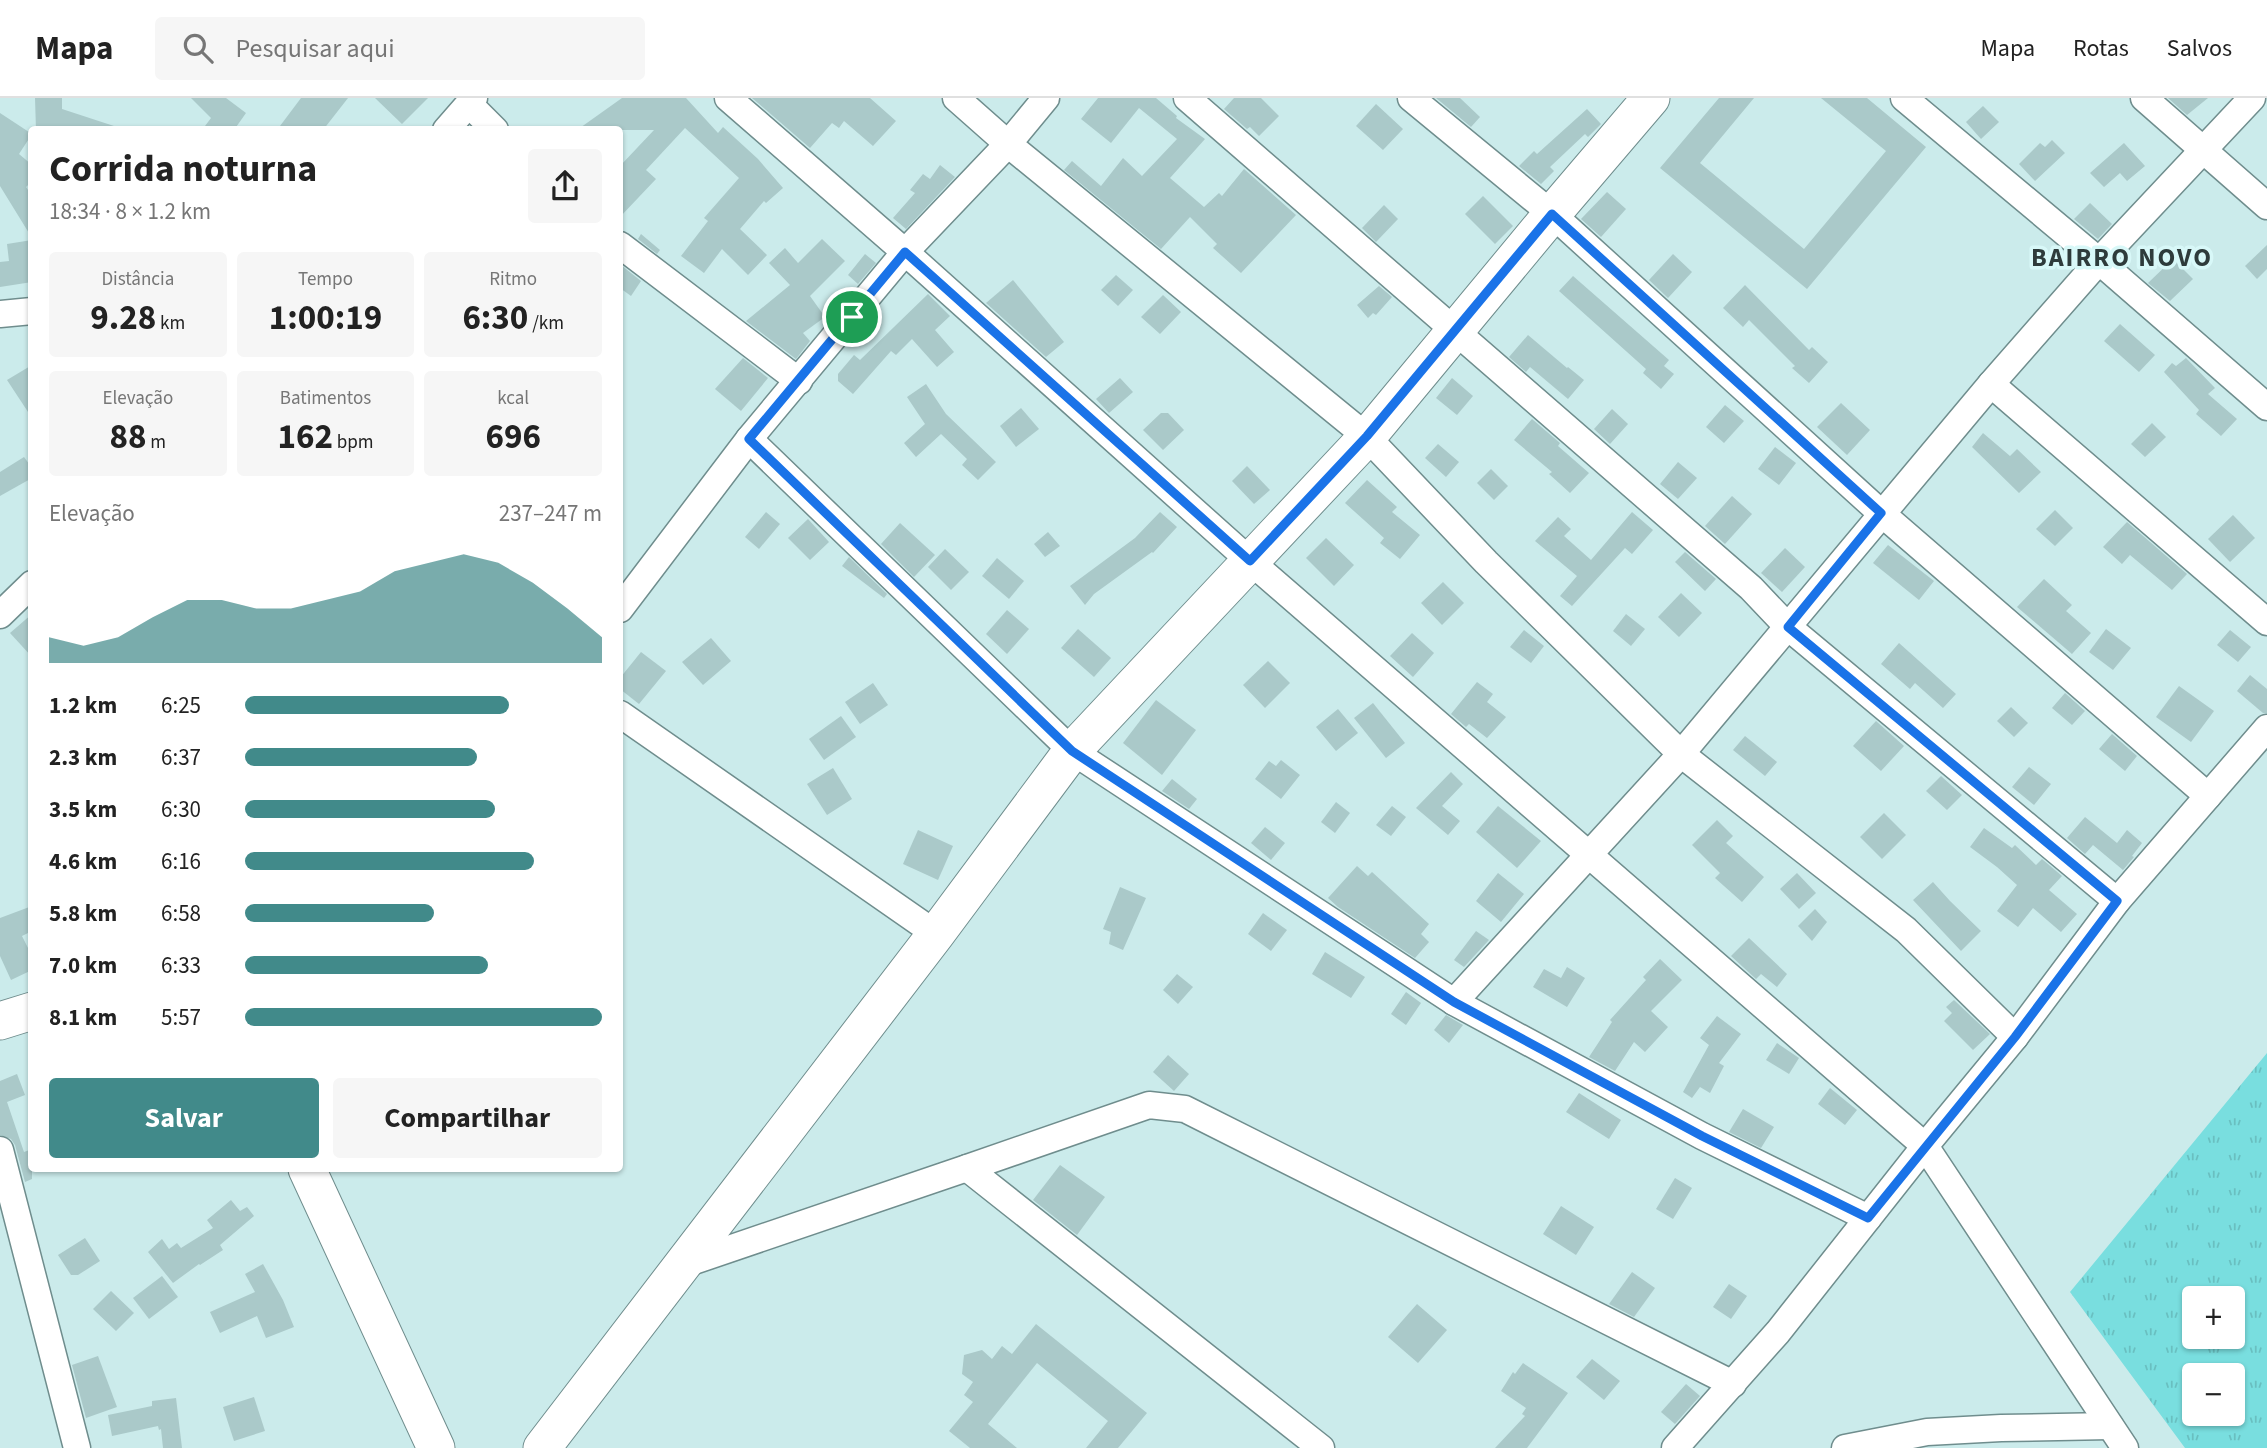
<!DOCTYPE html>
<html lang="pt">
<head>
<meta charset="utf-8">
<style>
  :root { --surface:#fff; --page:#f6f6f6; --text:#222; --muted:#767676; --line:#e0e0e0; --accent:#418a8a }
  body { margin:0; font-family:"Source Sans 3",sans-serif; background:var(--page); color:var(--text); height:100vh; display:flex; flex-direction:column; font-size:26px; white-space:nowrap }
  * { box-sizing:border-box; margin:0 }
  p { font-size:23px; color:var(--muted) }
  .icon { flex:none; width:38px; height:38px; fill:none; stroke:currentColor; stroke-width:2; stroke-linecap:round; stroke-linejoin:round }
  .map { position:relative; flex:1; overflow:hidden }
  .panel { position:absolute; left:28px; top:28px; width:595px; height:1046px; display:flex; flex-direction:column; background:var(--surface); border-radius:7px; box-shadow:0 2px 5px #0004 }
  .panel>* { flex:none }
  .tools { position:absolute; left:2182px; top:1188px; display:grid; gap:14px }
  .tools a { display:grid; place-items:center; width:63px; height:63px; border-radius:7px; background:var(--surface); box-shadow:0 2px 5px #0004; font-size:35px }
  .pin { position:absolute; display:grid; place-items:center; width:60px; height:60px; color:#fff; margin:-30px; border:4px solid #fff; border-radius:50%; box-shadow:0 2px 7px #0007 }
  .round { display:grid; place-items:center; flex:none; width:74px; height:74px; border-radius:7px; background:var(--page) }
  .headline { display:flex; align-items:center; justify-content:space-between; height:119px; padding:0 21px }
  h1 { font-size:38px; font-weight:700; line-height:52px }
  .figures { display:grid; grid-template-columns:repeat(3,1fr); gap:10px; height:119px; padding:7px 21px }
  .figures div { display:grid; align-content:center; border-radius:7px; background:var(--page); text-align:center }
  .figures b { font-size:35px; font-weight:700 }
  .figures small { font-size:19px; font-weight:400 }
  .figures p { font-size:19px }
  .chart { height:196px; padding:14px 21px }
  .chart p { display:flex; justify-content:space-between }
  .chart svg { width:100%; height:126px; margin-top:7px; fill:var(--accent); opacity:.7 }
  .cta { display:flex; gap:14px; margin-top:auto; padding:14px 21px }
  .cta a { flex:1; height:80px; border-radius:7px; background:var(--accent); color:#fff; font-size:28px; font-weight:700; line-height:80px; text-align:center }
  .cta a+a { background:var(--page); color:var(--text) }
  ul { padding:0 21px; list-style:none; font-size:23px }
  li { display:grid; grid-template-columns:112px 84px 1fr; align-items:center; height:52px }
  li i { height:18px; border-radius:9px; background:var(--accent) }
  header { display:flex; align-items:center; gap:42px; box-sizing:border-box; height:98px; padding:0 35px; background:var(--surface); border-bottom:2px solid var(--line) }
  header strong { font-size:33px }
  nav { display:flex; gap:38px; margin-inline-start:auto; font-size:24px }
  .search { width:490px; height:63px; background:var(--page); display:flex; align-items:center; gap:18px; box-sizing:border-box; padding:0 24px; border-radius:7px; color:var(--muted); font-size:26px }
  .map>svg:first-child { display:block }
</style>
</head>
<body>
<header>
<strong>Mapa</strong>
<div class="search"><svg class="icon" aria-label="search" viewBox="0 0 24 24"><circle cx="10" cy="10" r="6"/><path d="M15 15l6 6"/></svg>Pesquisar aqui</div>
<nav><a>Mapa</a><a>Rotas</a><a>Salvos</a></nav>
</header>
<div class="map">
<svg width="2267" height="1350" viewBox="0 0 2267 1350">
  <defs>
    <pattern id="grass-tufts" width="24" height="20" patternUnits="userSpaceOnUse" patternTransform="scale(1.75)"><rect width="24" height="20" fill="#79dedf"/><path d="M3 7l-1-3M5 7V3M7 7l1-3M15 17l-1-3M17 17v-4M19 17l1-3" fill="none" stroke="#69bfc0"/></pattern>
  </defs>
  <rect width="100%" height="100%" fill="#cbebeb"/>
  <path fill="url(#grass-tufts)" fill-rule="evenodd" d="M2267,955v395h-82l-115,-156zM2194,1200h39v39h-39zM2194,1278h39v38h-39z"/>
  <g fill="#aac9c9">
    <polygon points="35,0 62,0 62,11 114,28 113,32 36,32"/>
    <polygon points="191,0 226,0 246,15 234,32 202,32 211,20"/>
    <polygon points="301,0 348,0 323,32 277,32"/>
    <polygon points="375,0 428,0 402,26"/>
    <polygon points="622,0 686,0 718,35 723,29 758,61 783,90 766,105 764,103 740,131 767,157 748,177 722,151 704,175 681,158 708,123 704,120 739,80 685,30 646,72 656,81 620,119 620,68 654,32 577,32"/>
    <polygon points="752,0 870,0 896,23 873,48 844,23 839,30 832,25 810,50"/>
    <polygon points="1098,0 1156,0 1177,18 1176,20 1205,41 1170,80 1204,109 1219,95 1222,98 1244,71 1296,117 1241,175 1213,150 1217,146 1190,119 1161,151 1064,72 1072,63 1101,88 1123,60 1142,78 1177,41 1139,10 1111,45 1081,21"/>
    <polygon points="1234,0 1261,0 1279,18 1259,38 1250,29 1247,31 1224,11"/>
    <polygon points="1436,0 1460,0 1480,19 1471,29"/>
    <polygon points="1719,0 1754,0 1700,65 1804,151 1886,53 1821,0 1867,0 1926,49 1807,191 1660,70"/>
    <polygon points="2168,0 2208,0 2187,17"/>
    <polygon points="1376,6 1403,31 1383,52 1356,28"/>
    <polygon points="1983,8 1999,24 1981,41 1966,24"/>
    <polygon points="1587,11 1601,26 1588,39 1585,36 1550,69 1554,73 1541,86 1519,68 1534,53 1537,56"/>
    <polygon points="0,15 32,36 19,56 32,67 32,83 26,89 32,98 32,140 0,88"/>
    <polygon points="2052,42 2065,55 2035,83 2019,66 2040,45 2045,49"/>
    <polygon points="2124,45 2145,68 2127,83 2120,75 2104,89 2090,75"/>
    <polygon points="940,67 955,79 906,131 893,120 915,95 910,92 923,76 930,81"/>
    <polygon points="1607,94 1626,111 1601,139 1581,121"/>
    <polygon points="1483,98 1513,128 1495,146 1465,116"/>
    <polygon points="2090,105 2112,126 2098,141 2074,121"/>
    <polygon points="1384,107 1398,121 1376,144 1362,130"/>
    <polygon points="641,136 660,152 657,156 638,141"/>
    <polygon points="822,141 845,163 810,198 825,219 803,235 810,243 796,261 746,223 790,187 769,165 785,150 798,165"/>
    <polygon points="32,142 32,184 0,189 0,164 9,163 7,146"/>
    <polygon points="2267,147 2267,171 2257,181 2245,168"/>
    <polygon points="865,156 876,165 858,186 848,177"/>
    <polygon points="1673,156 1692,174 1668,200 1649,182"/>
    <polygon points="2173,161 2193,181 2170,203 2148,185"/>
    <polygon points="621,167 641,183 631,198 620,190"/>
    <polygon points="1116,177 1133,192 1118,208 1101,192"/>
    <polygon points="1573,178 1669,262 1664,268 1674,276 1661,291 1643,275 1646,271 1559,193"/>
    <polygon points="1013,182 1064,244 1046,259 986,205"/>
    <polygon points="1745,187 1809,252 1812,249 1828,264 1809,285 1792,270 1795,268 1749,222 1743,229 1723,210"/>
    <polygon points="1379,188 1392,199 1376,217 1373,215 1368,220 1357,207"/>
    <polygon points="928,196 950,218 935,232 954,254 937,269 912,241 896,257 891,253 853,296 838,283 838,276 854,257 860,262"/>
    <polygon points="1163,197 1181,214 1160,236 1141,219"/>
    <polygon points="2120,226 2155,257 2139,274 2104,243"/>
    <polygon points="1528,237 1567,270 1568,269 1584,282 1568,301 1530,269 1526,274 1509,259"/>
    <polygon points="743,260 768,280 741,313 715,291"/>
    <polygon points="2186,260 2215,290 2208,296 2237,321 2221,338 2196,316 2199,312 2164,274 2172,265 2176,268"/>
    <polygon points="32,267 32,320 7,282"/>
    <polygon points="1120,280 1133,294 1109,315 1096,301"/>
    <polygon points="1452,280 1473,298 1457,317 1436,300"/>
    <polygon points="926,286 946,316 996,364 978,382 962,367 967,361 941,336 916,359 904,345 925,326 907,299"/>
    <polygon points="1841,305 1870,332 1847,357 1817,329"/>
    <polygon points="1725,307 1744,323 1724,345 1706,329"/>
    <polygon points="1021,310 1039,331 1016,349 1000,328"/>
    <polygon points="1612,311 1628,326 1610,346 1594,331"/>
    <polygon points="1161,315 1168,315 1184,332 1163,352 1143,332"/>
    <polygon points="1532,321 1560,345 1558,348 1589,375 1570,395 1549,376 1552,374 1514,342"/>
    <polygon points="2152,325 2166,339 2145,359 2131,346"/>
    <polygon points="1983,335 2010,358 2017,351 2041,374 2019,395 1972,349"/>
    <polygon points="1438,346 1459,364 1446,379 1425,360"/>
    <polygon points="1775,349 1796,365 1779,387 1758,371"/>
    <polygon points="24,359 32,370 32,380 0,398 0,374"/>
    <polygon points="1678,364 1697,380 1678,401 1660,386"/>
    <polygon points="1247,368 1270,392 1254,406 1232,383"/>
    <polygon points="1491,371 1508,388 1494,402 1477,385"/>
    <polygon points="1367,382 1397,409 1392,414 1420,437 1400,461 1380,445 1384,440 1345,405"/>
    <polygon points="1732,398 1752,416 1725,446 1705,428"/>
    <polygon points="2055,412 2073,430 2055,448 2036,431"/>
    <polygon points="766,414 780,426 759,451 745,439"/>
    <polygon points="1160,414 1177,429 1153,455 1152,454 1094,496 1085,507 1070,488 1135,440"/>
    <polygon points="1632,414 1653,432 1632,456 1625,450 1572,508 1560,498 1577,478 1535,443 1558,419 1571,431 1564,438 1591,462"/>
    <polygon points="2233,417 2255,440 2230,464 2208,441"/>
    <polygon points="808,421 829,444 810,462 788,440"/>
    <polygon points="2127,424 2187,476 2172,492 2130,457 2122,466 2103,449"/>
    <polygon points="900,425 935,457 914,479 881,446"/>
    <polygon points="1048,434 1060,448 1045,459 1034,446"/>
    <polygon points="1326,440 1354,467 1334,488 1306,460"/>
    <polygon points="1888,447 1934,483 1919,502 1873,465"/>
    <polygon points="1785,450 1805,469 1782,494 1761,475"/>
    <polygon points="945,451 969,474 951,492 928,469"/>
    <polygon points="1685,454 1716,481 1705,493 1675,464"/>
    <polygon points="849,459 887,496 884,500 842,468"/>
    <polygon points="997,460 1024,483 1009,501 982,478"/>
    <polygon points="2044,481 2072,507 2066,513 2091,535 2072,556 2017,509"/>
    <polygon points="1443,484 1464,505 1442,527 1421,505"/>
    <polygon points="1681,495 1702,515 1679,539 1658,519"/>
    <polygon points="1007,512 1029,531 1007,556 986,536"/>
    <polygon points="32,516 32,559 10,535"/>
    <polygon points="1626,516 1645,531 1631,548 1613,533"/>
    <polygon points="1078,531 1111,560 1094,579 1061,550"/>
    <polygon points="2106,531 2131,550 2113,572 2089,554"/>
    <polygon points="1524,532 1544,548 1531,565 1510,549"/>
    <polygon points="2230,532 2251,549 2238,564 2217,547"/>
    <polygon points="1412,535 1434,555 1413,579 1390,558"/>
    <polygon points="711,540 731,563 703,587 682,564"/>
    <polygon points="1899,545 1956,596 1943,610 1915,585 1910,591 1881,566"/>
    <polygon points="641,554 666,573 639,606 620,591 620,580"/>
    <polygon points="1268,563 1290,585 1265,610 1243,587"/>
    <polygon points="2250,577 2267,591 2267,615 2263,615 2237,593"/>
    <polygon points="1477,584 1493,596 1487,604 1506,619 1487,640 1469,626 1466,629 1451,616"/>
    <polygon points="873,585 888,607 860,626 845,604"/>
    <polygon points="2179,588 2214,613 2191,644 2156,619"/>
    <polygon points="2065,595 2085,613 2072,627 2052,610"/>
    <polygon points="1156,602 1196,632 1162,677 1123,645"/>
    <polygon points="1373,605 1405,645 1386,660 1354,620"/>
    <polygon points="2011,609 2028,625 2014,639 1997,623"/>
    <polygon points="1338,611 1358,635 1336,653 1316,629"/>
    <polygon points="841,618 856,639 824,662 809,641"/>
    <polygon points="1876,623 1904,648 1881,673 1853,648"/>
    <polygon points="2112,636 2137,658 2125,673 2099,651"/>
    <polygon points="1745,638 1777,664 1765,678 1733,652"/>
    <polygon points="1281,662 1300,677 1281,701 1255,681 1269,663 1276,668"/>
    <polygon points="2029,669 2051,686 2034,707 2012,689"/>
    <polygon points="833,670 852,701 827,717 807,686"/>
    <polygon points="1451,674 1463,686 1442,708 1460,723 1448,737 1416,710"/>
    <polygon points="1941,678 1962,697 1947,712 1926,693"/>
    <polygon points="1172,681 1197,701 1189,711 1162,693"/>
    <polygon points="1336,704 1350,715 1335,735 1321,724"/>
    <polygon points="1392,708 1406,719 1391,738 1376,727"/>
    <polygon points="1498,708 1541,743 1517,770 1476,734"/>
    <polygon points="1884,715 1906,737 1882,761 1860,739"/>
    <polygon points="2085,719 2117,745 2127,732 2142,745 2132,758 2134,759 2123,772 2093,747 2085,756 2067,740"/>
    <polygon points="1717,722 1733,738 1726,745 1764,779 1742,804 1715,780 1720,775 1692,747"/>
    <polygon points="1265,729 1285,745 1271,762 1251,745"/>
    <polygon points="1984,730 2012,750 2015,747 2036,767 2042,761 2062,778 2049,792 2077,816 2061,834 2033,810 2018,829 1997,813 2017,787 1997,769 1970,749"/>
    <polygon points="918,732 953,748 938,782 903,766"/>
    <polygon points="1357,768 1368,778 1372,774 1429,826 1421,836 1429,844 1415,860 1338,809 1328,800"/>
    <polygon points="1498,775 1524,796 1501,824 1476,803"/>
    <polygon points="1797,775 1816,795 1799,811 1780,791"/>
    <polygon points="1933,784 1950,803 1981,833 1961,853 1913,802"/>
    <polygon points="1120,789 1146,800 1123,852 1109,846 1111,834 1103,831"/>
    <polygon points="32,808 32,833 22,838 32,858 32,872 11,882 0,858 0,820"/>
    <polygon points="1815,811 1827,824 1812,843 1798,828"/>
    <polygon points="1263,815 1287,832 1271,853 1248,836"/>
    <polygon points="1476,833 1489,842 1464,869 1454,862"/>
    <polygon points="1749,840 1787,876 1777,889 1761,876 1756,881 1731,858"/>
    <polygon points="1325,854 1365,879 1351,900 1312,876"/>
    <polygon points="1660,861 1682,882 1651,913 1668,929 1645,954 1634,944 1615,973 1589,959 1612,924 1610,922 1646,882 1643,879"/>
    <polygon points="1567,869 1585,880 1567,909 1533,889 1544,871 1561,880"/>
    <polygon points="1177,876 1193,889 1178,906 1163,892"/>
    <polygon points="1406,894 1421,905 1406,927 1391,916"/>
    <polygon points="1954,902 1990,936 1973,952 1944,923 1952,915 1946,909"/>
    <polygon points="1446,917 1463,927 1449,945 1434,932"/>
    <polygon points="1717,918 1741,936 1719,965 1724,968 1710,995 1700,989 1692,1000 1683,994 1709,947 1700,940"/>
    <polygon points="1777,945 1799,960 1789,976 1766,962"/>
    <polygon points="1168,957 1189,976 1174,993 1153,974"/>
    <polygon points="17,976 25,997 7,1004 24,1054 32,1051 32,1081 25,1084 15,1047 11,1041 0,1037 0,983"/>
    <polygon points="1830,990 1857,1012 1845,1027 1818,1006"/>
    <polygon points="1579,995 1621,1022 1609,1041 1566,1014"/>
    <polygon points="1743,1011 1774,1029 1761,1050 1729,1034"/>
    <polygon points="1060,1067 1105,1099 1077,1137 1033,1102"/>
    <polygon points="1675,1080 1692,1090 1673,1121 1656,1111"/>
    <polygon points="231,1102 240,1113 247,1109 254,1118 220,1147 223,1152 200,1167 199,1166 173,1185 148,1154 162,1141 169,1151 177,1145 181,1150 213,1130 207,1122"/>
    <polygon points="1561,1108 1594,1129 1576,1157 1543,1136"/>
    <polygon points="85,1140 100,1163 78,1177 71,1177 58,1157"/>
    <polygon points="263,1166 283,1202 294,1229 266,1240 257,1218 220,1235 210,1214 255,1194 245,1176"/>
    <polygon points="1632,1174 1655,1190 1634,1219 1609,1206"/>
    <polygon points="162,1178 178,1199 149,1221 133,1200"/>
    <polygon points="1729,1186 1747,1198 1731,1221 1713,1209"/>
    <polygon points="111,1193 134,1215 116,1233 93,1211"/>
    <polygon points="1417,1206 1447,1232 1418,1265 1388,1239"/>
    <polygon points="1036,1226 1147,1315 1118,1350 1086,1350 1108,1323 1037,1265 988,1326 1017,1350 970,1350 949,1333 973,1304 964,1297 973,1284 962,1276 964,1257 982,1252 992,1261 1002,1248 1012,1256"/>
    <polygon points="98,1258 117,1309 86,1320 72,1267"/>
    <polygon points="1592,1261 1620,1283 1604,1302 1576,1279"/>
    <polygon points="1523,1265 1568,1295 1527,1350 1495,1350 1525,1318 1522,1316 1526,1310 1501,1293 1513,1274 1515,1276"/>
    <polygon points="1686,1286 1700,1298 1675,1326 1661,1314"/>
    <polygon points="254,1299 265,1333 234,1343 223,1309"/>
    <polygon points="176,1300 182,1350 163,1350 161,1331 159,1332 158,1328 112,1338 108,1317 152,1308 152,1303"/>
  </g>
  <g fill="none" stroke-linecap="round" stroke-linejoin="round">
    <g stroke="#6f8d8d" stroke-width="29">
      <g id="street">
        <polyline points="728,0 905,154 1250,463 1925,1048 2125,1350"/>
        <polyline points="956,0 1008,46 1367,339 1486,464 1681,656 1906,832 2015,939"/>
        <polyline points="1187,0 1751,490 1788,529 2117,803"/>
        <polyline points="1411,0 1552,116 1881,415 2208,698"/>
        <polyline points="1904,0 2099,163 2267,309"/>
        <polyline points="2144,0 2267,108"/>
        <polyline points="469,6 495,32"/>
        <polyline points="446,32 474,0"/>
        <polyline points="620,147 799,283"/>
        <polyline points="0,216 32,213"/>
        <polyline points="1991,286 2267,524"/>
        <polyline points="749,341 1072,653 1454,904 1681,656 1991,286 2099,163 2252,0"/>
        <polyline points="620,511 749,341 905,154 1008,46 1046,0"/>
        <polyline points="0,517 32,486"/>
        <polyline points="620,616 936,836"/>
        <polyline points="1454,904 1702,1038 1868,1120"/>
        <polyline points="0,1052 77,1350"/>
        <polyline points="682,1167 967,1070"/>
        <polyline points="1321,1350 967,1070 1149,1007 1185,1011 1733,1286"/>
        <polyline points="1675,1350 1778,1234 1925,1048 2015,939 2117,803 2267,630"/>
        <polyline points="1845,1350 1927,1334 2001,1330 2110,1328"/>
      </g>
    </g>
    <g stroke="#6f8d8d" stroke-width="39">
      <g id="secondary">
        <polyline points="0,923 32,913"/>
        <polyline points="307,1071 436,1350"/>
        <polyline points="542,1350 936,836 1072,653 1367,339 1552,116 1651,0"/>
      </g>
    </g>
    <use href="#street" stroke="#fff" stroke-width="26"/>
    <use href="#secondary" stroke="#fff" stroke-width="37"/>
  </g>
  <g fill="none" stroke-linecap="round" stroke-linejoin="round">
    <g stroke="#fff" stroke-width="14">
      <polygon id="route" points="1552,116 1881,415 1788,529 2117,803 2015,939 1868,1120 1702,1038 1454,904 1072,653 749,341 905,154 1250,463 1367,338"/>
    </g>
    <use href="#route" stroke="#1a73e8" stroke-width="9"/>
  </g>
  <g text-anchor="middle" dominant-baseline="central" stroke-width="7" stroke-linejoin="round" paint-order="stroke">
    <g font-size="26" font-weight="bold" letter-spacing="2" fill="#2e3b3b" stroke="#d8f8f8">
      <text x="2122" y="159">BAIRRO NOVO</text>
    </g>
  </g>
</svg>
<div class="tools">
<a>+</a>
<a>−</a>
</div>
<div class="pin" style="left:852px;top:219px;background:#1e9e55"><svg class="icon" aria-label="arrive" viewBox="0 0 24 24"><path d="M6 21V4h12l-3 4 3 4H6"/></svg></div>
<section class="panel">
<div class="headline"><div><h1>Corrida noturna</h1><p>18:34 · 8 × 1.2 km</p></div><a class="round"><svg class="icon" aria-label="share" viewBox="0 0 24 24"><path d="M12 15V3M7 8l5-5 5 5M5 13v7h14v-7"/></svg></a></div>
<div class="figures">
<div><p>Distância</p><b>9.28<small> km</small></b></div>
<div><p>Tempo</p><b>1:00:19</b></div>
<div><p>Ritmo</p><b>6:30<small> /km</small></b></div>
</div>
<div class="figures">
<div><p>Elevação</p><b>88<small> m</small></b></div>
<div><p>Batimentos</p><b>162<small> bpm</small></b></div>
<div><p>kcal</p><b>696</b></div>
</div>
<div class="chart"><p><span>Elevação</span>237–247 m</p>
<svg viewBox="0 0 160 44" preserveAspectRatio="none"><path d="M0 44V35L10 38L20 35L30 28L40 22L50 22L60 25L70 25L80 22L90 19L100 12L110 9L120 6L130 9L140 16L150 25L160 35V44z"/></svg>
</div>
<ul>
<li><b>1.2 km</b>6:25<i style="width:74%"></i></li>
<li><b>2.3 km</b>6:37<i style="width:65%"></i></li>
<li><b>3.5 km</b>6:30<i style="width:70%"></i></li>
<li><b>4.6 km</b>6:16<i style="width:81%"></i></li>
<li><b>5.8 km</b>6:58<i style="width:53%"></i></li>
<li><b>7.0 km</b>6:33<i style="width:68%"></i></li>
<li><b>8.1 km</b>5:57<i style="width:100%"></i></li>
</ul>
<div class="cta"><a>Salvar</a><a>Compartilhar</a></div>
</section>
</div>
</body>
</html>
